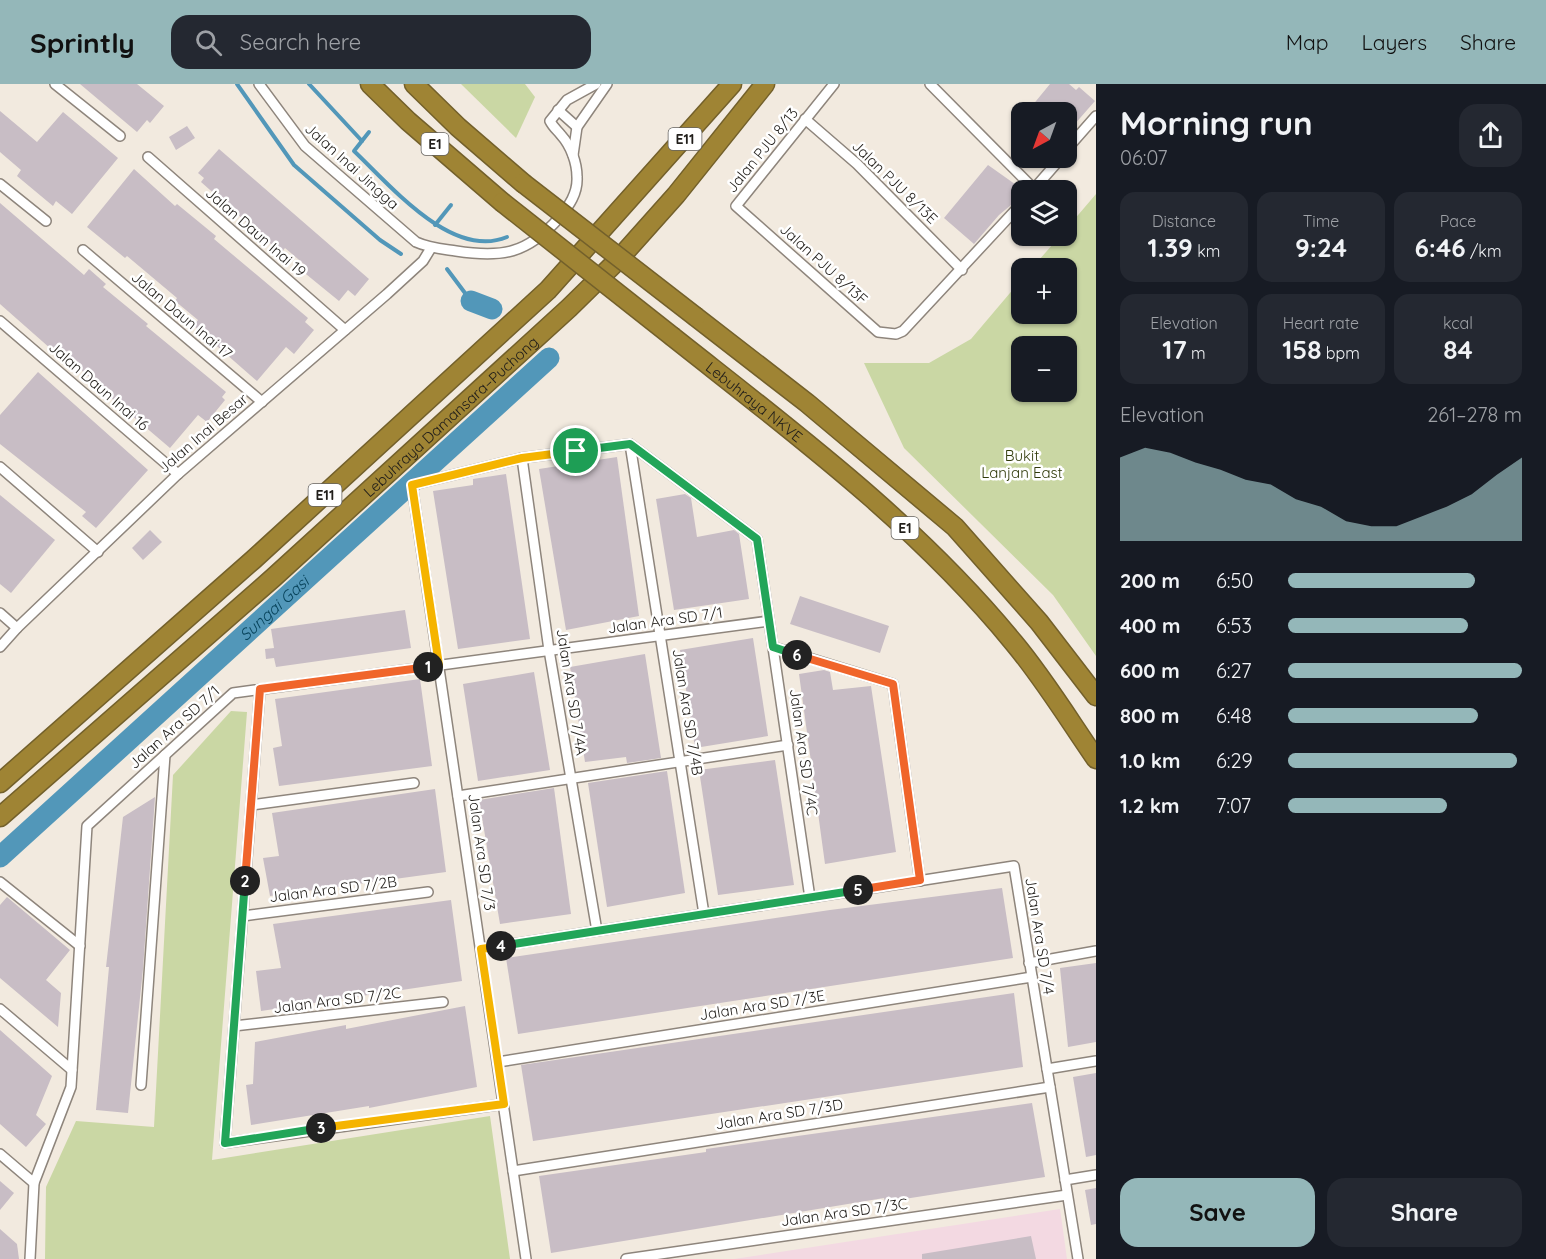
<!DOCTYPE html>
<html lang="en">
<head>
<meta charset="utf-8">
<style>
  :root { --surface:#171b24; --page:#242831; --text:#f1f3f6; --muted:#9ea1a6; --accent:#94b7b9 }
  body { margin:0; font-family:Quicksand,sans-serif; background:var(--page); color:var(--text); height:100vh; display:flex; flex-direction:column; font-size:22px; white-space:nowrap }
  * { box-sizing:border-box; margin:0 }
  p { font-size:20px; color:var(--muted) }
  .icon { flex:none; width:33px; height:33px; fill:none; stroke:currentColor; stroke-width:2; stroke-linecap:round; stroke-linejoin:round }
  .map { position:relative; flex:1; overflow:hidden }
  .drawer { display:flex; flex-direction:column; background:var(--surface); width:450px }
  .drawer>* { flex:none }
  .needle { width:39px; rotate:221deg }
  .buttons { position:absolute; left:1011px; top:18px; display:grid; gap:12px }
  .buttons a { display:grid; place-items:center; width:66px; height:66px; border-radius:12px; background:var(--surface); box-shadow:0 2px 4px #0004; font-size:30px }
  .pin { position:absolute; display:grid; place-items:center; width:51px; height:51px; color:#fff; margin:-26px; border:3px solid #fff; border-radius:50%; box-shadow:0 2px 6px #0007 }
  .km { position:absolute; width:30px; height:30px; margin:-15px; border-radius:50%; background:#222; color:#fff; font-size:16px; line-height:30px; text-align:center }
  .round { display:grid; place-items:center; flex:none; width:63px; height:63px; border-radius:18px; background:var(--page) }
  .overview { display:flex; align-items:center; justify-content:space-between; height:102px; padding:0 24px }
  h1 { font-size:33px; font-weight:700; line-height:45px }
  .stats { display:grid; grid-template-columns:repeat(3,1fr); gap:9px; height:102px; padding:6px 24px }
  .stats div { display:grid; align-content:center; border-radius:15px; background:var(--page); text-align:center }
  .stats b { font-size:26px; font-weight:700 }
  .stats small { font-size:16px; font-weight:400 }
  .stats p { font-size:16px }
  .chart { height:168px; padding:12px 24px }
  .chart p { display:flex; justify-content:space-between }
  .chart svg { width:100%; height:108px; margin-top:6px; fill:var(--accent); opacity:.7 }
  .cta { display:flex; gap:12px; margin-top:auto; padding:12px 24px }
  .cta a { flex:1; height:69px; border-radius:18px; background:var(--accent); color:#111; font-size:24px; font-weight:700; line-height:69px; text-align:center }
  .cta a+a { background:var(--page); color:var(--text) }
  ul { padding:0 24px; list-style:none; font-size:20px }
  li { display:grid; grid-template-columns:96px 72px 1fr; align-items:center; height:45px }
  li i { height:15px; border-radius:8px; background:var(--accent) }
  header { display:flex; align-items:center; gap:36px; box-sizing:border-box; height:84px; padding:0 30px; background:var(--accent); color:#111 }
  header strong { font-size:28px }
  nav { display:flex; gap:33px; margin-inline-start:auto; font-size:21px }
  .search { width:420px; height:54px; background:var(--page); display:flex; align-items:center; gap:15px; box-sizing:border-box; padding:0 21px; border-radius:18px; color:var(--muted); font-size:22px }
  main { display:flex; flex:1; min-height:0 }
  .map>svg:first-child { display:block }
</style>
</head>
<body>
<header>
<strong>Sprintly</strong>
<div class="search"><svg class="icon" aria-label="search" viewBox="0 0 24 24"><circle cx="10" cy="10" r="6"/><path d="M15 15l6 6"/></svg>Search here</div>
<nav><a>Map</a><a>Layers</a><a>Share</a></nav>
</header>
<main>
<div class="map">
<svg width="1096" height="1175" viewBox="0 0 1096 1175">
  <rect width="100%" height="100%" fill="#f2eadf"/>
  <polygon fill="#f3d9e2" points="1060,1125 1067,1175 734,1175"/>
  <g fill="#cad7a4" fill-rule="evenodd">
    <polygon points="461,0 525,0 535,13 516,54"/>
    <path d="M1096,110v462l-43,-61 -149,-147 -40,-85h65l42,-24 50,-59 1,34h44v-46h-34l28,-32h6l1,-8zM1066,262v46h-44v-46z"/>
    <polygon points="231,627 247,628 212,1076 490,1032 510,1175 45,1175 46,1103 76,1037 154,1043 173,691"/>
  </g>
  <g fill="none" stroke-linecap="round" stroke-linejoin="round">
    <g stroke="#5297b9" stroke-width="4">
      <polyline points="237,0 294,81 380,156 401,170"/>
      <polyline points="309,0 362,57"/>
      <path d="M369,48l-15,19c37,35 98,109 153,86"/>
      <polyline points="435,141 451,121"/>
      <polyline points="447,185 471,217"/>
    </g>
    <g stroke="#5297b9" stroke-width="21">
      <polyline points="471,217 492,225"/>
      <path id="s1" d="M0,773l549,-499"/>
    </g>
  </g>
  <g fill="#c8bdc5">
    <polygon points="80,0 137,0 164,22 150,39 147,36 137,48"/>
    <polygon points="1050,0 1069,0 1076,6 1079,3 1095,17 1066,50 1066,28 1027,28"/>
    <polygon points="0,27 37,58 63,28 118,74 72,130 56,117 53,122 17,92 21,86 0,68"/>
    <polygon points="187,42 195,54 176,66 169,53"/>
    <polygon points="219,65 369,195 355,212 348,206 339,217 301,186 305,181 285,164 281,169 201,98 204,94 198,89"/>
    <polygon points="988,81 1022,105 1022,112 999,131 974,160 944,134"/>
    <polygon points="134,85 175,122 177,120 216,152 214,155 308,234 305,238 314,246 294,270 286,263 257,297 194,242 198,236 175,217 177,214 127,172 125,174 87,143"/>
    <polygon points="0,119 84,191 89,185 106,200 103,203 148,240 146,242 226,308 222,313 225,316 207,338 198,331 170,364 103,307 104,305 53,263 51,265 0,220"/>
    <polygon points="38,288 148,386 96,444 82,432 86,428 0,360 0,331"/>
    <polygon points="617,373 639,532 566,546 539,385"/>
    <polygon points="506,390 530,555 458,565 433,407 473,401 473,395"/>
    <polygon points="685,410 691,414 697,453 734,446 739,450 749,515 674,526 656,415"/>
    <polygon points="0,411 55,456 11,509 0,500"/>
    <polygon points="150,446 162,458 143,476 132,464"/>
    <polygon points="800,512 889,542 880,569 790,540"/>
    <polygon points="405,526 411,564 276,583 274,574 266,575 265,565 274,564 271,545"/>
    <polygon points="753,554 768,652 695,664 680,566"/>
    <polygon points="645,570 661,674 627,679 626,673 585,678 570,583"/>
    <polygon points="824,586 830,588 833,606 871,602 896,768 825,780 799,590"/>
    <polygon points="534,588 550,686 478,697 463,600"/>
    <polygon points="420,595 432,682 279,702 273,664 282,662 275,615"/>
    <polygon points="775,676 794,801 718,811 699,686"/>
    <polygon points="667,687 685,809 607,823 588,699"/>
    <polygon points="554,704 571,830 500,840 479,716"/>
    <polygon points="435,705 446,788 270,812 263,774 279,772 272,729"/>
    <polygon points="155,713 143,885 128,1029 96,1026 109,883 106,883 123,733"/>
    <polygon points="1002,804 1013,874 518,950 506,874 830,826"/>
    <polygon points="7,813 70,866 46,896 61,909 58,943 0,894 0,821"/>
    <polygon points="451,816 462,897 261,927 256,887 281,884 273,840"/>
    <polygon points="1096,879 1096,958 1068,963 1060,884"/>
    <polygon points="1014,909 1023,983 533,1057 521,981"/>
    <polygon points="465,922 477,1003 369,1024 369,1022 251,1041 246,1001 253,1000 255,958 346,941 346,945"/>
    <polygon points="0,946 52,992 36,1031 46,1040 26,1063 0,1040"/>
    <polygon points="1096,989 1096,1071 1086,1073 1073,993"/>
    <polygon points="1032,1019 1045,1093 885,1118 884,1114 551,1169 539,1092 706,1068 706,1065"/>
    <polygon points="0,1097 14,1109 0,1126"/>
    <polygon points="1096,1104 1096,1140 1091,1141 1085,1106"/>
    <polygon points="0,1145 17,1160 19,1175 0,1175"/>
    <polygon points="1031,1152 1036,1175 922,1175 922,1170"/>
  </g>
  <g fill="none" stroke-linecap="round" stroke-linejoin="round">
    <g stroke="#8e857c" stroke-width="12">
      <g id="minor">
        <polyline points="55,0 120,52"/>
        <path d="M259,0l46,62 111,96c13,6 27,7 40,9 46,7 71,3 103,-33 10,-12 19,-25 18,-41 0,-14 -6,-31 -16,-42 -4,-5 -8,-8 -11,-14l17,-21 29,-16"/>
        <polyline points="834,0 736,122 878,248 896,250 903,247 1022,119"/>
        <polyline points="930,0 1034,105"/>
        <polyline points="558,26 577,43"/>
        <polyline points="805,35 857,80 962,186"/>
        <polyline points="1066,66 1096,32"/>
        <polyline points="573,71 577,43 607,0"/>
        <polyline points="148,73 345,246"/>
        <polyline points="0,100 46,137"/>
        <polyline points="1033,106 1061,74"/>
        <polyline points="83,166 262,318"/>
        <polyline points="0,237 178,390"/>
        <polyline points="630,360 704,830"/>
        <polyline points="522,374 549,566 597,847"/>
        <polyline points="0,383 98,468"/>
        <polyline points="0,529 17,544"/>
        <polyline points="0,563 17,544 178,390 387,210 423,177 431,164"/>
        <polyline points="773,563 893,600 920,797"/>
        <polyline points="260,605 225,1059 504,1020"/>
        <polyline points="458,712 788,661"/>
        <polyline points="251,721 414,699"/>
        <polyline points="0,798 80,862"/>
        <polyline points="243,832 428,808"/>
        <polyline points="481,865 1014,782 1078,1175"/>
        <polyline points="1029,879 1096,867"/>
        <polyline points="0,925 72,986"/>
        <polyline points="234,942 443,918"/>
        <polyline points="498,978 1032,893"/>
        <polyline points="1047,985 1096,977"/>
        <polyline points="141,1001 165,671"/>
        <polyline points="0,1070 34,1099"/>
        <polyline points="513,1087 1050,1003"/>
        <polyline points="1065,1096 1096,1091"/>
        <polyline points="30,1175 34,1099 71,1003 87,742 233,609 769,537"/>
        <polyline points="526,1175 412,401 522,374 630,360 757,455 810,814"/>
        <polyline points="626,1175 1067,1111"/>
      </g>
    </g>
    <g stroke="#73602b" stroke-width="21">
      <g id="motorway">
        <polyline points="370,0 408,37 502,118"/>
        <polyline points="414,0 458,43 523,99"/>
        <polyline points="696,233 807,319 955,443 1039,538 1096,612"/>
        <path id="s2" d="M673,253c120,95 244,187 341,306 30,36 55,77 82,116"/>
        <polyline points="0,699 253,476 548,206 732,0"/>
        <path id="s3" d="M0,733l273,-239 296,-270 49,-48 58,-65 89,-111"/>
      </g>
    </g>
    <use href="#minor" stroke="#fff" stroke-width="9"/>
    <use href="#motorway" stroke="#9f8434" stroke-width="18"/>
    <g stroke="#73602b" stroke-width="21" stroke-linecap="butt">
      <g id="motorway-bridge">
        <polyline points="523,99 696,233"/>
        <polyline points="502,118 673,253"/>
      </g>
    </g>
    <use href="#motorway-bridge" stroke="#9f8434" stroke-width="18"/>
  </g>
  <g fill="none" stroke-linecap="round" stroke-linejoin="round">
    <g stroke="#fff" stroke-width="12">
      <polyline id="split-1" points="428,583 439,581 412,401 522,374 576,367"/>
    </g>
    <g stroke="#fff" stroke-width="12">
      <polyline id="split-2" points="245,797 260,605 428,583"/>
    </g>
    <g stroke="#fff" stroke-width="12">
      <polyline id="split-3" points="245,797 225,1059 321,1044"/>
    </g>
    <g stroke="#fff" stroke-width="12">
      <polyline id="split-4" points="321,1044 504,1020 481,865 501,862"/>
    </g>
    <g stroke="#fff" stroke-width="12">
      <polyline id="split-5" points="501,862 858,806"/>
    </g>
    <g stroke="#fff" stroke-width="12">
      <polyline id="split-6" points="797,571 893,600 920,796 858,806"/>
    </g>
    <g stroke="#fff" stroke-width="12">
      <polyline id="split-7" points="576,367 630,360 757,455 773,563 797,571"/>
    </g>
    <use href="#split-1" stroke="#f5b400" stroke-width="8"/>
    <use href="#split-2" stroke="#f0652b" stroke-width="8"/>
    <use href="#split-3" stroke="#22a559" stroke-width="8"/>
    <use href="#split-4" stroke="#f5b400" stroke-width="8"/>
    <use href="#split-5" stroke="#22a559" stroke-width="8"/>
    <use href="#split-6" stroke="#f0652b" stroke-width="8"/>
    <use href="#split-7" stroke="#22a559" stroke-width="8"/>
  </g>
  <g text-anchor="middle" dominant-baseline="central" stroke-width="5" stroke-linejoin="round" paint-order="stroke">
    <g fill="#fff" stroke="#64625f" stroke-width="1.5">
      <rect x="668.5" y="44" width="33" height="22" rx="4.5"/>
      <rect x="421.5" y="49" width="27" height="22" rx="4.5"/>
      <rect x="308.5" y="400" width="33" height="22" rx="4.5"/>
      <rect x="891.5" y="433" width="27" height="22" rx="4.5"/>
    </g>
    <g font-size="14" font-weight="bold" fill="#211e1a">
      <text x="685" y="55">E11</text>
      <text x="435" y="60">E1</text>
      <text x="325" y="411">E11</text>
      <text x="905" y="444">E1</text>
    </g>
    <g font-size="15" fill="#211e1a" stroke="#fff">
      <text transform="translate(762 66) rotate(-51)">Jalan PJU 8/13</text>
      <text transform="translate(352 82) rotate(42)">Jalan Inai Jingga</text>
      <text transform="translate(895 98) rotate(44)">Jalan PJU 8/13E</text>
      <text transform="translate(256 148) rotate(41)">Jalan Daun Inai 19</text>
      <text transform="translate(824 180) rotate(42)">Jalan PJU 8/13F</text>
      <text transform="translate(182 231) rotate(40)">Jalan Daun Inai 17</text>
      <text transform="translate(99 302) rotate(41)">Jalan Daun Inai 16</text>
      <text stroke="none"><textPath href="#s2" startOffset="104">Lebuhraya NKVE</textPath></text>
      <text stroke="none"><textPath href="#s3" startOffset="603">Lebuhraya Damansara–Puchong</textPath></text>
      <text transform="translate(203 349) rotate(-41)">Jalan Inai Besar</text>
      <text transform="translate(665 536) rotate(-8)">Jalan Ara SD 7/1</text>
      <text transform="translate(572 608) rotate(81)">Jalan Ara SD 7/4A</text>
      <text transform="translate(688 628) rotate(81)">Jalan Ara SD 7/4B</text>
      <text transform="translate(174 643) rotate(-42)">Jalan Ara SD 7/1</text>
      <text transform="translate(804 668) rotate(82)">Jalan Ara SD 7/4C</text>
      <text transform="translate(482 768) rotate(82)">Jalan Ara SD 7/3</text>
      <text transform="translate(333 805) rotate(-7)">Jalan Ara SD 7/2B</text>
      <text transform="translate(1040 852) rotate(81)">Jalan Ara SD 7/4</text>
      <text transform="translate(337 916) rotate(-7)">Jalan Ara SD 7/2C</text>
      <text transform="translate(762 921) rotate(-9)">Jalan Ara SD 7/3E</text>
      <text transform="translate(779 1030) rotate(-9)">Jalan Ara SD 7/3D</text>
      <text transform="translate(844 1128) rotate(-8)">Jalan Ara SD 7/3C</text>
    </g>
    <g font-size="15" fill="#303a09" stroke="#fff">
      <text x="1022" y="371">Bukit<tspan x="1022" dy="17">Lanjan East</tspan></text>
    </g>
    <g font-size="16" font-style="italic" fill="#08445c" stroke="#fff">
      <text stroke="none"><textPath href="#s1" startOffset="370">Sungai Gasi</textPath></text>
    </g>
  </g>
</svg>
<div class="buttons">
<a><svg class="needle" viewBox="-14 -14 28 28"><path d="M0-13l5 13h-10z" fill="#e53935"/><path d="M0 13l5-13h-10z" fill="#9ea1a6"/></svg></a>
<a><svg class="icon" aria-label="layers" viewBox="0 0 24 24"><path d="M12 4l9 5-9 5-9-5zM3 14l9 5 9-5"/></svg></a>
<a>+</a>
<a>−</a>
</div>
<div class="pin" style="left:576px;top:367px;background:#1e9e55"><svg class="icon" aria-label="arrive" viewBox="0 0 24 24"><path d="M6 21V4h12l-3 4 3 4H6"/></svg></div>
<b class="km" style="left:428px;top:583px">1</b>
<b class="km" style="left:245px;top:797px">2</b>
<b class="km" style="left:321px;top:1044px">3</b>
<b class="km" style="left:501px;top:862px">4</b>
<b class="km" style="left:858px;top:806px">5</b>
<b class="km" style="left:797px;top:571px">6</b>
</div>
<section class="drawer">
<div class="overview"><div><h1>Morning run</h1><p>06:07</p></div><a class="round"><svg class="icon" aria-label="share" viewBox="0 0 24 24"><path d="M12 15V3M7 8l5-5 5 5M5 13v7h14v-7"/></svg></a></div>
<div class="stats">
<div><p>Distance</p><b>1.39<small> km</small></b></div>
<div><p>Time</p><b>9:24</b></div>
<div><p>Pace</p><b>6:46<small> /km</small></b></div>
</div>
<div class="stats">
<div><p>Elevation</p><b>17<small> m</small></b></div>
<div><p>Heart rate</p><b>158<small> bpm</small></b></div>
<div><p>kcal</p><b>84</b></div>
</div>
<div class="chart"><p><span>Elevation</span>261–278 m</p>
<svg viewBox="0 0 160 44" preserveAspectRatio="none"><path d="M0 44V10L10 6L20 8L30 12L40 15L50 19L60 21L70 27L80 30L90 36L100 38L110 38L120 34L130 30L140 25L150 17L160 10V44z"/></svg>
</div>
<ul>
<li><b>200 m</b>6:50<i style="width:80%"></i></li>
<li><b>400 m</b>6:53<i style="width:77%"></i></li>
<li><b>600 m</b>6:27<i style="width:100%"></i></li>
<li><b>800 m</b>6:48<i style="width:81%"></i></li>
<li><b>1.0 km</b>6:29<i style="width:98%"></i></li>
<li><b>1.2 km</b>7:07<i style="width:68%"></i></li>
</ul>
<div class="cta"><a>Save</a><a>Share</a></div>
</section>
</main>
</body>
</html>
